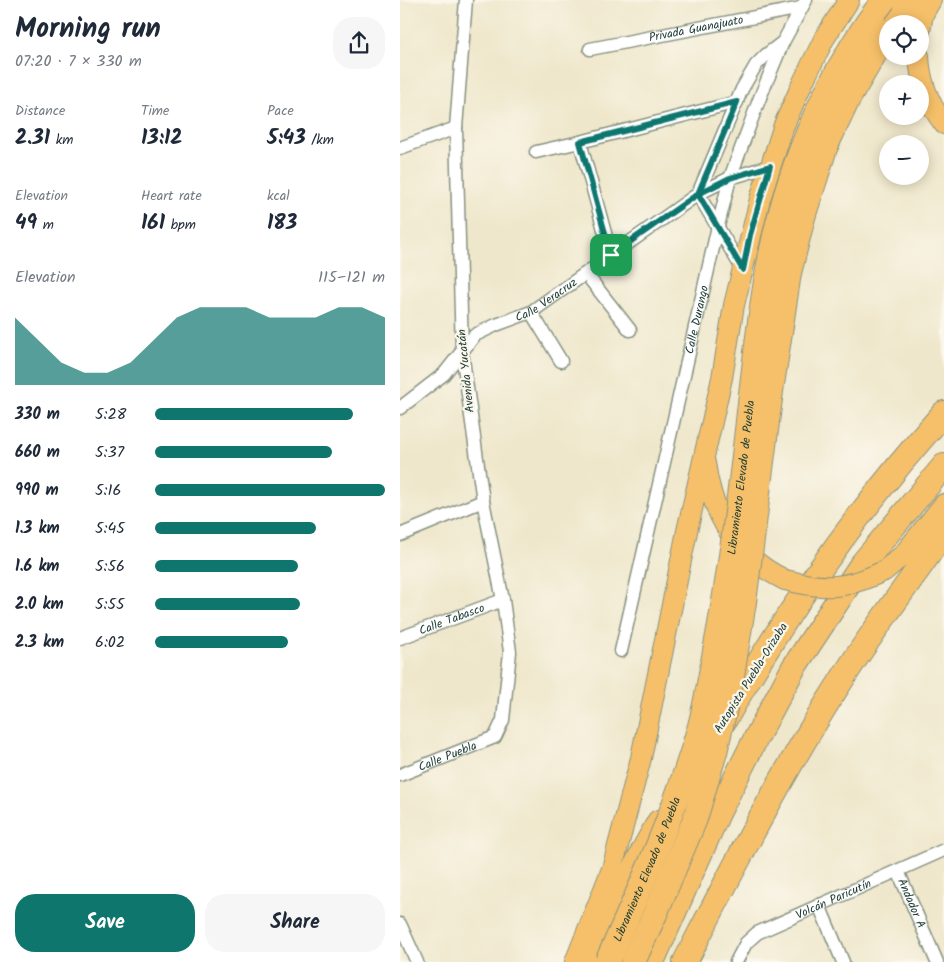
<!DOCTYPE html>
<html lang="en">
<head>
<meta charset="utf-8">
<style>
  :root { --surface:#fff; --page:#f6f6f7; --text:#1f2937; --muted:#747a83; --accent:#0f766e }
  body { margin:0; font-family:Kalam,sans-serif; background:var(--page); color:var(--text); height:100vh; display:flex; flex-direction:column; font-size:19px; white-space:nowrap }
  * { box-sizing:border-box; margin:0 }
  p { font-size:16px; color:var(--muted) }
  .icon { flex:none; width:28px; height:28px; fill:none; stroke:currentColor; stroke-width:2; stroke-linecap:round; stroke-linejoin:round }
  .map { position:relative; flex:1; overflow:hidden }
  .panel { display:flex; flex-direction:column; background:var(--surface); width:400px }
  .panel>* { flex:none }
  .controls { position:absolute; left:479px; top:15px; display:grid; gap:10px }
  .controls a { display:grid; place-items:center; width:50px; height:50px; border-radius:50%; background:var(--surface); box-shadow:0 2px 12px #0003; font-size:25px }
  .pin { position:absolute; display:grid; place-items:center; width:42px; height:42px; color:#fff; margin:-21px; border-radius:10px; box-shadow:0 2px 8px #0006 }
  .round { display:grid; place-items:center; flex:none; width:52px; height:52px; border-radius:20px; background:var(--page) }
  .head { display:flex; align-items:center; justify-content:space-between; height:85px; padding:0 15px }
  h1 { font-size:28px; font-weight:800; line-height:38px }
  .metrics { display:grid; grid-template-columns:repeat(3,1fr); gap:8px; height:85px; padding:5px 15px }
  .metrics div { display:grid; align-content:center }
  .metrics b { font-size:21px; font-weight:800 }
  .metrics small { font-size:14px; font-weight:400 }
  .metrics p { font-size:14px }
  .chart { height:140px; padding:10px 15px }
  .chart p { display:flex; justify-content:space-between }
  .chart svg { width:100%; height:90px; margin-top:5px; fill:var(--accent); opacity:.7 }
  .cta { display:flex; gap:10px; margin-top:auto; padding:10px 15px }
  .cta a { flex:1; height:58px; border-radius:20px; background:var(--accent); color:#fff; font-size:20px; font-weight:800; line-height:58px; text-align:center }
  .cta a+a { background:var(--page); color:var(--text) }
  ul { padding:0 15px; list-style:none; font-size:16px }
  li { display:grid; grid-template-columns:80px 60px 1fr; align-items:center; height:38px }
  li i { height:12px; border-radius:6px; background:var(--accent) }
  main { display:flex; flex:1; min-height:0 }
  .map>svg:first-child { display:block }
</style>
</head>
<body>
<main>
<section class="panel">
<div class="head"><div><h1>Morning run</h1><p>07:20 · 7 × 330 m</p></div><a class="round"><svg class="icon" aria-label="share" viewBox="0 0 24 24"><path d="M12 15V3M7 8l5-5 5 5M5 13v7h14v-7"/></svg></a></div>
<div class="metrics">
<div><p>Distance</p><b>2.31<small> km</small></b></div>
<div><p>Time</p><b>13:12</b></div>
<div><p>Pace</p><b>5:43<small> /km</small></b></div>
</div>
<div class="metrics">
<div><p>Elevation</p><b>49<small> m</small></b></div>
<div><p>Heart rate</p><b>161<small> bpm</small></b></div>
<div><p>kcal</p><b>183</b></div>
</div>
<div class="chart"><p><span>Elevation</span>115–121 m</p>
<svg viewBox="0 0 160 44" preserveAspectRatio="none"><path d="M0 44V11L10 22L20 33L30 38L40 38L50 33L60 22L70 11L80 6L90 6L100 6L110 11L120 11L130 11L140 6L150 6L160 11V44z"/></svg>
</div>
<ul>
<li><b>330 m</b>5:28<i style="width:86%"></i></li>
<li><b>660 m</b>5:37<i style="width:77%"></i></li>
<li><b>990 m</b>5:16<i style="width:100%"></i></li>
<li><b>1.3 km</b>5:45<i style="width:70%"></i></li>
<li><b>1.6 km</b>5:56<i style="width:62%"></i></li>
<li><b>2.0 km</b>5:55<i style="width:63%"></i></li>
<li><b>2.3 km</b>6:02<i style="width:58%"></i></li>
</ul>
<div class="cta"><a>Save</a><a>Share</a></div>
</section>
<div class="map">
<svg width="544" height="962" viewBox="0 0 544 962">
  <rect width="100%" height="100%" fill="#fbf7ec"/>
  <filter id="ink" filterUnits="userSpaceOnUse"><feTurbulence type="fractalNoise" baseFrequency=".02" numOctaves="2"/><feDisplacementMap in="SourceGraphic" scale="10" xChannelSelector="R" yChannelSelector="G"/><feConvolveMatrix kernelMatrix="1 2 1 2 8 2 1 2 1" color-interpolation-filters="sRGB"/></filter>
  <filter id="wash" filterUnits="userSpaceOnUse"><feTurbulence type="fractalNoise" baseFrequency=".0096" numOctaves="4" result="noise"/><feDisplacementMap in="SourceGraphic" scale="20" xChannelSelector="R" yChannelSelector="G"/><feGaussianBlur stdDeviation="1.12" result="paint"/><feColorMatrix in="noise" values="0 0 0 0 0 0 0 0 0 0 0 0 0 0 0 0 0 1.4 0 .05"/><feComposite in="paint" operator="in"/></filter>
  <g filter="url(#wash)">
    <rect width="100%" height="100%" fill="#efe7cb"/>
  </g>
  <g filter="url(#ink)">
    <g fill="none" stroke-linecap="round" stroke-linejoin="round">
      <g stroke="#879280" stroke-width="15">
        <g id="minor">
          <path id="s1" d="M190,49l211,-41"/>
          <polyline points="180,142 211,255"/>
          <polyline points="0,148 56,128"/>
          <polyline points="136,152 180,142 337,102"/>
          <polyline points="298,194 342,89 356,65 366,55 383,42"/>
          <polyline points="298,194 343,270"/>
          <polyline points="186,274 230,330"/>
          <polyline points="131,312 161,361"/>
          <path id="s2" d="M0,408l44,-34 31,-39 21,-10 35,-13 167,-118 32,-16 40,-12"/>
          <polyline points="0,535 83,501"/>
          <path id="s3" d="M0,638l103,-38"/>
          <path id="s4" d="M221,651l97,-425 12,-48 29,-78 24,-58 23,-42"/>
          <path id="s5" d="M0,775l95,-38 8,-17 7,-68 -7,-52 -20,-99 -21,-149 -6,-224 10,-128"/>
          <path id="s6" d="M498,871l39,91"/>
          <polyline points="419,905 443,962"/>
          <polyline points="0,924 17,962"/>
          <path id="s7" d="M336,962l10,-19 11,-10 187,-83"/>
        </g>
      </g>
      <g stroke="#879280" stroke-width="22">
        <g id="primary">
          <polyline points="520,31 523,14 531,0"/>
          <path d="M519,56c1,24 10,48 25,68"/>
          <path d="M305,463c7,52 32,94 80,117"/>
          <polyline points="484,571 503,555 544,504"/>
          <polyline points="175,962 212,869 241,758 287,531 322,378 334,305 360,199 384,125 403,82 424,39 449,0"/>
        </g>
      </g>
      <g stroke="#879280" stroke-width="26">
        <g id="motorway">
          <polyline points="493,24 509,0"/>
          <path d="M324,721c62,-109 136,-214 220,-308"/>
          <polyline points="190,962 244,849 259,822"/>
          <polyline points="252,962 319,811 355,740 394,667 462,564 544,466"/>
          <path d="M285,962c49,-95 98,-191 156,-281 32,-51 69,-99 103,-149"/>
        </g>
      </g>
      <use href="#minor" stroke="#fff" stroke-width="12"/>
      <use href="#primary" stroke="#f6c06b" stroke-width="20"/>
      <use href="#motorway" stroke="#f6c06b" stroke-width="24"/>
      <g stroke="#879280" stroke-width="22" stroke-linecap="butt">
        <path id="primary-bridge" d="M385,580c42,10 60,9 99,-9"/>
      </g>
      <g stroke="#879280" stroke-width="26" stroke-linecap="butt">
        <g id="motorway-bridge">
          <path id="s8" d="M207,962c35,-77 70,-155 93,-236 7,-26 11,-54 16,-80 16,-83 26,-168 35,-252 8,-66 15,-135 35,-200 21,-68 54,-137 98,-194"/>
          <polyline points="233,962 255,914 295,819 315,752 331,682 344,602 371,391 389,273 403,217 425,148 448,99 488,31"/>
        </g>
      </g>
      <use href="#primary-bridge" stroke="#f6c06b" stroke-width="20"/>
      <use href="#motorway-bridge" stroke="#f6c06b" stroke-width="24"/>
    </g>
  </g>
  <g fill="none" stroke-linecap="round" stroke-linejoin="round" filter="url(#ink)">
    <g stroke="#fff" stroke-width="10">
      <polyline id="route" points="211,255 298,194 330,178 370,166 350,235 343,270 298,194 337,102 180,142 211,255"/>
    </g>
    <use href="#route" stroke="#0f766e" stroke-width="6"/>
  </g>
  <g text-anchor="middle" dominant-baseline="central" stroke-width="4.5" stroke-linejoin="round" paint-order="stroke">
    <g font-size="12" fill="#1f3d34" stroke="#fbf7ec">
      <text stroke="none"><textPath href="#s1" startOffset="108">Privada Guanajuato</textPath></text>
      <text stroke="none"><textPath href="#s2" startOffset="185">Calle Veracruz</textPath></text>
      <text stroke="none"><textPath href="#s4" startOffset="340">Calle Durango</textPath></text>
      <text transform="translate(66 371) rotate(-96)">Avenida Yucatán</text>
      <text stroke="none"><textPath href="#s8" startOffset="506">Libramiento Elevado de Puebla</textPath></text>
      <text stroke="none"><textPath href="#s3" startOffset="55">Calle Tabasco</textPath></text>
      <text transform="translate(351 678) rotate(-58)">Autopista Puebla-Orizaba</text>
      <text stroke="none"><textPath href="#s5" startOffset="51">Calle Puebla</textPath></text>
      <text stroke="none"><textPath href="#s8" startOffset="101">Libramiento Elevado de Puebla</textPath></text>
      <text stroke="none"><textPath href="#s7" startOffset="120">Volcán Paricutín</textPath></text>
      <text stroke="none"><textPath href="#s6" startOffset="35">Andador A</textPath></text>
    </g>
  </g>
</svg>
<div class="controls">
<a><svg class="icon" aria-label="locate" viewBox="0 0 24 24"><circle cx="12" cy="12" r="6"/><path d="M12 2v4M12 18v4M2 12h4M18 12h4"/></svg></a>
<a>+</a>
<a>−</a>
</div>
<div class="pin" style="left:211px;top:255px;background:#1e9e55"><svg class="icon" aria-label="arrive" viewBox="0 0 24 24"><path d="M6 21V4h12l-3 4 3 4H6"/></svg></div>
</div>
</main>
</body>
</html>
